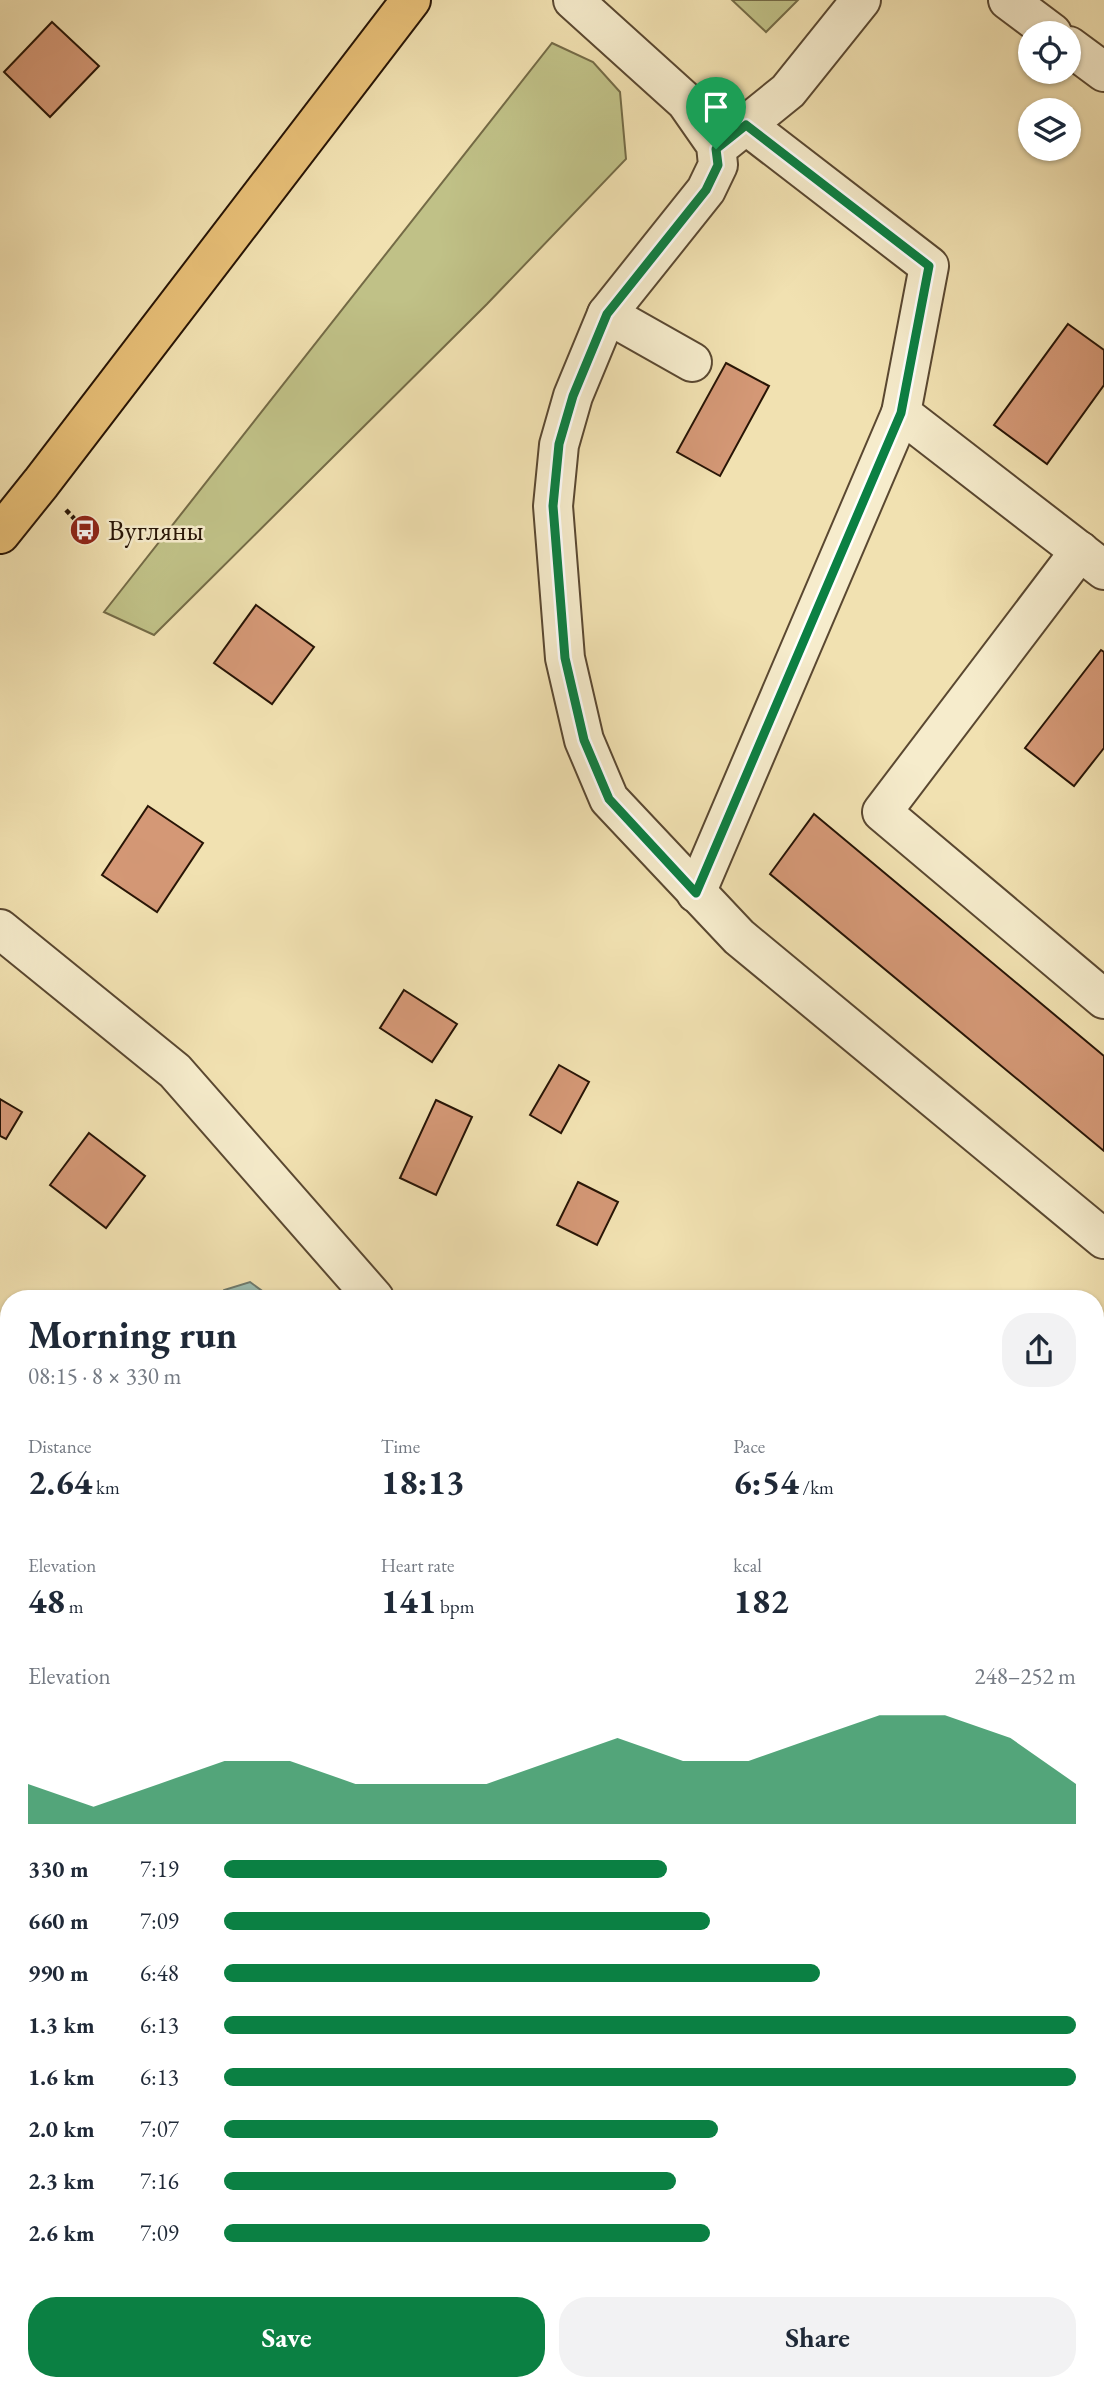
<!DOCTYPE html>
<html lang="en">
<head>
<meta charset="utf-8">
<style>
  :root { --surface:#fff; --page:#f2f2f3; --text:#1f2937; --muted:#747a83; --accent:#0b8043 }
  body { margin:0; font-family:"EB Garamond",serif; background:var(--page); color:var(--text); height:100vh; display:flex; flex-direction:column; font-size:26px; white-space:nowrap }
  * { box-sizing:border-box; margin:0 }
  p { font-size:23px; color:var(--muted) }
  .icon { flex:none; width:38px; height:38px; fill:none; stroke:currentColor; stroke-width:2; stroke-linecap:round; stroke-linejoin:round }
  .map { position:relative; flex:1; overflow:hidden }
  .panel { position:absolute; left:0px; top:1290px; width:1104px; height:1101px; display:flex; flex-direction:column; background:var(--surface); border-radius:28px 28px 0 0; box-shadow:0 2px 5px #0004 }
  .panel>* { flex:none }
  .fabs { position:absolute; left:1018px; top:21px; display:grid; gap:14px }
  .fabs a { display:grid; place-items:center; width:63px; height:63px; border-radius:50%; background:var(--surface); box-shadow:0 2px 5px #0004; font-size:35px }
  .pin { position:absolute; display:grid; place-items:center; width:60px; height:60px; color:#fff; margin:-72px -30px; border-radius:50% 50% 50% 0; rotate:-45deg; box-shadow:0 0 7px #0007 }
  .pin .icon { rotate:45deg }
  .round { display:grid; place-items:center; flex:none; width:74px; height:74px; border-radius:28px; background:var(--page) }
  .overview { display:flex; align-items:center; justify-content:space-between; height:119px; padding:0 28px }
  h1 { font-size:38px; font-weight:700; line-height:52px }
  .figures { display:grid; grid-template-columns:repeat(3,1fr); gap:10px; height:119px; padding:7px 28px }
  .figures div { display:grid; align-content:center }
  .figures b { font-size:35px; font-weight:700 }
  .figures small { font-size:19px; font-weight:400 }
  .figures p { font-size:19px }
  .chart { height:196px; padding:14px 28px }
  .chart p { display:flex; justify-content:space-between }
  .chart svg { width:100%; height:126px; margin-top:7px; fill:var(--accent); opacity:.7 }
  .cta { display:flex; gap:14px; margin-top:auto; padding:14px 28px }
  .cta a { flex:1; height:80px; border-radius:28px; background:var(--accent); color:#fff; font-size:28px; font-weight:700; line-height:80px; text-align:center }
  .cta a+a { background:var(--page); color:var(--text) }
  ul { padding:0 28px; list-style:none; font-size:23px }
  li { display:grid; grid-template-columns:112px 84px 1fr; align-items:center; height:52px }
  li i { height:18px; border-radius:9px; background:var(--accent) }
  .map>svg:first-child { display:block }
</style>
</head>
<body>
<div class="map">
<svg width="1104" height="2390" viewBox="0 0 1104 2390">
  <rect width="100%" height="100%" fill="#f1e1b1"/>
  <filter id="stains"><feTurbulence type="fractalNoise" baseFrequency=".00286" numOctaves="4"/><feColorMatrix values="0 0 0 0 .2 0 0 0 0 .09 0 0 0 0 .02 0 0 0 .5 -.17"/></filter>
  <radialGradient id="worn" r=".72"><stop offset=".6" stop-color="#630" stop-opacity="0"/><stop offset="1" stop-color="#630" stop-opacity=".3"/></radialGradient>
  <g fill="#c0c187" stroke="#746b46" stroke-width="2">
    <polygon points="732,0 798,0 766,32"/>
    <polygon points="552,43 593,62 620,92 626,159 487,304 154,635 104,612"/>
  </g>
  <polygon fill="#9bbcb0" stroke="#6d796c" stroke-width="2" points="250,1282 272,1298 220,1298 224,1290"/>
  <g fill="#d49876" stroke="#281506" stroke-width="2">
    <polygon points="52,22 99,66 50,117 4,72"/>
    <polygon points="1068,324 1104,350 1104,385 1047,464 994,425"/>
    <polygon points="726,363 769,386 720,476 677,452"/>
    <polygon points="256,605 314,647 272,704 214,663"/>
    <polygon points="1101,650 1104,652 1104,748 1074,786 1025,748"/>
    <polygon points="148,806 203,843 157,912 102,875"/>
    <polygon points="814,814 1104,1056 1104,1151 770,874"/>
    <polygon points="404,990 457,1024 432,1062 380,1028"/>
    <polygon points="559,1065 589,1082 561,1133 530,1115"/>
    <polygon points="0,1099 22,1112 6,1139 0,1136"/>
    <polygon points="436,1100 472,1117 436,1195 400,1178"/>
    <polygon points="89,1133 145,1176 106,1228 50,1185"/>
    <polygon points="578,1182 618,1202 597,1245 557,1225"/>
    <polygon points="1104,1647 1104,1702 1096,1697 1096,1661"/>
  </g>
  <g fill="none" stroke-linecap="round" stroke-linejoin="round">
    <g stroke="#5a4831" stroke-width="42">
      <g id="minor">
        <polyline points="573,0 686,102 716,145 718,165 706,190 607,314 573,396 559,445 553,506 565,658 584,740 609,799 739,937 1104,1239"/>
        <polyline points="1008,0 1052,33"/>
        <polyline points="1069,46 1104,72"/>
        <polyline points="746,125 929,266 901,413 1104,570"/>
        <polyline points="726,141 788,91 861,0"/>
        <polyline points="607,314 692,362"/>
        <polyline points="1080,551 882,812 1104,999"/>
        <polyline points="696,893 901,413"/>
        <polyline points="0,929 175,1071 374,1298"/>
        <polyline points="1096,2031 1104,2039"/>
      </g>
    </g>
    <g stroke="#281506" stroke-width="42">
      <polyline id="major" points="0,534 41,483 411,0"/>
    </g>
    <polyline stroke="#281506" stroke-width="4.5" stroke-dasharray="5 3.5" stroke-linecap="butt" points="66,510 85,530"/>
    <use href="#minor" stroke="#f6eccc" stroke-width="38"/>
    <use href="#major" stroke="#e8c078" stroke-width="38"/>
  </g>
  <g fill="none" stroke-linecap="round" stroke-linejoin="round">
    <g stroke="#fff" stroke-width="14">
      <polygon id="route" points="746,125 929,266 901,413 696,893 609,799 584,740 565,658 553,506 559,444 573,396 607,314 706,190 718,165 716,149"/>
    </g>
    <use href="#route" stroke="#0b8043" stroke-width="9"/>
  </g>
  <defs>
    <g id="bus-disc" transform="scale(1.575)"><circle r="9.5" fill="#8f2418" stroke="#f6eccc"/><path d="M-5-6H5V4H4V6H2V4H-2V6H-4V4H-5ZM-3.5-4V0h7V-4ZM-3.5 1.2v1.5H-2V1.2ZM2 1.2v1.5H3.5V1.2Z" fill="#fff"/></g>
  </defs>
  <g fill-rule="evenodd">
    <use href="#bus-disc" x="85" y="530"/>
  </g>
  <g text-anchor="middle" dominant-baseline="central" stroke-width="5" stroke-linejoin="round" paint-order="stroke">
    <g font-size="28" fill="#281506" stroke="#f6eccc" text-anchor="start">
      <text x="108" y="530">Вугляны</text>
    </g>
  </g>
  <rect width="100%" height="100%" filter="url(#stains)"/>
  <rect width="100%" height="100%" fill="url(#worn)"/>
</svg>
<div class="fabs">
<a><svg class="icon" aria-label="locate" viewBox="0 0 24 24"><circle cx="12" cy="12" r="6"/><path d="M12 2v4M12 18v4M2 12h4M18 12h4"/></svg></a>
<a><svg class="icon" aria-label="layers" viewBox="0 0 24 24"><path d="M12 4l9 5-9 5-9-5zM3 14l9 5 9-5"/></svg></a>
</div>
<div class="pin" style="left:716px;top:149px;background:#1e9e55"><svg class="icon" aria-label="arrive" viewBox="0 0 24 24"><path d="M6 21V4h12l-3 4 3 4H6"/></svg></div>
<section class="panel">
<div class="overview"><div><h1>Morning run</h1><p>08:15 · 8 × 330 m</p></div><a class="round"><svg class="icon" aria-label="share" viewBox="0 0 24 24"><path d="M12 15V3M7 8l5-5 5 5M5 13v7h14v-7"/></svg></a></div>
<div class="figures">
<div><p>Distance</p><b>2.64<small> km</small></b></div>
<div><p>Time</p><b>18:13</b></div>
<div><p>Pace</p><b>6:54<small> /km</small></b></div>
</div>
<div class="figures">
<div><p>Elevation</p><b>48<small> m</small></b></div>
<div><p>Heart rate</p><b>141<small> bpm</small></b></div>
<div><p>kcal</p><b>182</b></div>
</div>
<div class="chart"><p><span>Elevation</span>248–252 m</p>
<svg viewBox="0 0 160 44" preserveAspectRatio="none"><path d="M0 44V30L10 38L20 30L30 22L40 22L50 30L60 30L70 30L80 22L90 14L100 22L110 22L120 14L130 6L140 6L150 14L160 30V44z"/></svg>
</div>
<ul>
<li><b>330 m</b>7:19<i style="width:52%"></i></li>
<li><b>660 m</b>7:09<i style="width:57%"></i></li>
<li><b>990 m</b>6:48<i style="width:70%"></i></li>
<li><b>1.3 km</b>6:13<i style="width:100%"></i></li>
<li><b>1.6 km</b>6:13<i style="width:100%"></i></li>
<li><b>2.0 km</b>7:07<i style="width:58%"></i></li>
<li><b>2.3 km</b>7:16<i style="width:53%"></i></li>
<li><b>2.6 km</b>7:09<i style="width:57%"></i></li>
</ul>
<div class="cta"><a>Save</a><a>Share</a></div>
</section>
</div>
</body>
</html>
